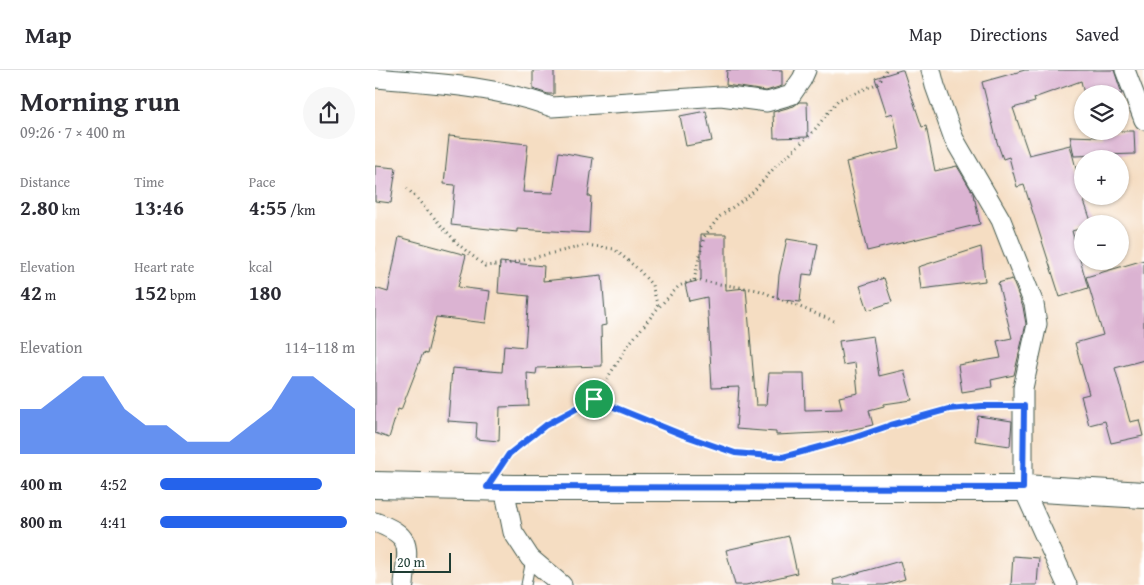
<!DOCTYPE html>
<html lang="en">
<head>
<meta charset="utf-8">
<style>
  :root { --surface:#fff; --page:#f7f7f7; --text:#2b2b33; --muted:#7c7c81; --line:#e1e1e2; --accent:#2563eb }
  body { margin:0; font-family:"Gentium Book Plus",serif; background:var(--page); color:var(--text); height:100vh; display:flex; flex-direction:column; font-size:19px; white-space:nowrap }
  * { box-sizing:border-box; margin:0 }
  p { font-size:16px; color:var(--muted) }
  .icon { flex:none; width:28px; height:28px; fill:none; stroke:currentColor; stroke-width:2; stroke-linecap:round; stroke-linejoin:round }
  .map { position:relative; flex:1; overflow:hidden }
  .side { display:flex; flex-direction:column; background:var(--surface); width:375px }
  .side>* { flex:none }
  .fabs { position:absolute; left:699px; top:15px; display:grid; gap:10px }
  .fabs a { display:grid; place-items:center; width:55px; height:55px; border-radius:50%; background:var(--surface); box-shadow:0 1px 4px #0004; font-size:25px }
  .scale { position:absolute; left:15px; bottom:12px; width:61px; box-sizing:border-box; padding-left:5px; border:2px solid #1f3d34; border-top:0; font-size:14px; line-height:18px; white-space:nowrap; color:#1f3d34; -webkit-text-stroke:4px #fff; paint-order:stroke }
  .pin { position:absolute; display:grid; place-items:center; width:42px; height:42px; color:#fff; margin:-21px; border:2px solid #fff; border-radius:50%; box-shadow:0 1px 5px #0007 }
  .round { display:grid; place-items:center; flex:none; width:52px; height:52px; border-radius:26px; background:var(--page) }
  .headline { display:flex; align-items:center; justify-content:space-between; height:85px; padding:0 20px }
  h1 { font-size:28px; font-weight:800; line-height:38px }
  .stats { display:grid; grid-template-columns:repeat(3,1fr); gap:8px; height:85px; padding:5px 20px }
  .stats div { display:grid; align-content:center }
  .stats b { font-size:21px; font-weight:800 }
  .stats small { font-size:14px; font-weight:400 }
  .stats p { font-size:14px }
  .chart { height:140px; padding:10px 20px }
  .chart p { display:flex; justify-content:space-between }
  .chart svg { width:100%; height:90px; margin-top:5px; fill:var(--accent); opacity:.7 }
  ul { padding:0 20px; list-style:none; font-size:16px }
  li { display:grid; grid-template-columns:80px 60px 1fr; align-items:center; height:38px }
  li i { height:12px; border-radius:6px; background:var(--accent) }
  header { display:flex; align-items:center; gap:30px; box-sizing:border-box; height:70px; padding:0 25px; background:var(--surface); border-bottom:1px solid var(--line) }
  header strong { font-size:24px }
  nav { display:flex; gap:28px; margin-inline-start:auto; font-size:18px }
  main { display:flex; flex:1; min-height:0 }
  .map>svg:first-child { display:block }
</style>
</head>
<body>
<header>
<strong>Map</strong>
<nav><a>Map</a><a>Directions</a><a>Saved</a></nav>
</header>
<main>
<section class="side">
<div class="headline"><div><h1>Morning run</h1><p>09:26 · 7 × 400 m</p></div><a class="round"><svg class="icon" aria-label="share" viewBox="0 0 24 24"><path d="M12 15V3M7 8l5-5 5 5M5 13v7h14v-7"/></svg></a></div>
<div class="stats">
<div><p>Distance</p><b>2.80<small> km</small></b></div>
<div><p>Time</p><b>13:46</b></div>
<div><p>Pace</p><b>4:55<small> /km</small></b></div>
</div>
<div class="stats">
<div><p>Elevation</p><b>42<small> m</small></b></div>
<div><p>Heart rate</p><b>152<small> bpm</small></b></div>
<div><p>kcal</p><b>180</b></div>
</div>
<div class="chart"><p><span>Elevation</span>114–118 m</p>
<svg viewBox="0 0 160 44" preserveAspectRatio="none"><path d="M0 44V22L10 22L20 14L30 6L40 6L50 22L60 30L70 30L80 38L90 38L100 38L110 30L120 22L130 6L140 6L150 14L160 22V44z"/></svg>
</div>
<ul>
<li><b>400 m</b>4:52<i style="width:83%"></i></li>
<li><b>800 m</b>4:41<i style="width:96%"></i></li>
</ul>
</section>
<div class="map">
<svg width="769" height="515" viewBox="0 0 769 515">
  <rect width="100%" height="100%" fill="#fff"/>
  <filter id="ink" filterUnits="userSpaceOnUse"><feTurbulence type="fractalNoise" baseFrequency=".02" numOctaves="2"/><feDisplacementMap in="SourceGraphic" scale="10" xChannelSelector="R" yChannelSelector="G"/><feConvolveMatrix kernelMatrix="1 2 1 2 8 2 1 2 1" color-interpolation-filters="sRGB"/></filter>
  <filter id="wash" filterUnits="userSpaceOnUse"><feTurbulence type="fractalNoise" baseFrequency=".0096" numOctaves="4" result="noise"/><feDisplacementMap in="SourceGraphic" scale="20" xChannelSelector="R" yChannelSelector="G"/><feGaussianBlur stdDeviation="1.12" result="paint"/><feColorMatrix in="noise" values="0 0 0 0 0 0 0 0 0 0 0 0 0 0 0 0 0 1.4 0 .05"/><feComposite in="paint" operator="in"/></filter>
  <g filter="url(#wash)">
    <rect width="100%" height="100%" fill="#f5ddc2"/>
    <g id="blocks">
      <g fill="#dbb3d2">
        <polygon points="158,0 179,0 179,24 173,24 158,19"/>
        <polygon points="352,0 407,0 407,16 391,21 351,15"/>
        <polygon points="526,0 528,0 547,57 551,56 560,101 582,96 598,123 599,130 600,130 605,154 492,181 471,92 525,79 518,43 512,45 500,8"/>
        <polygon points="650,0 739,0 747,24 709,24 706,11 659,28 660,32 638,38 654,85 695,75 705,114 703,114 717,154 708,154 708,158 697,161 713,218 685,227 649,115 642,117 634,87 628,89 622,72 607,12"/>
        <polygon points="424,32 432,32 433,67 399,68 398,42 419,36"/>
        <polygon points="331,41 337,71 311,76 305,46"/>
        <polygon points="726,61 759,61 760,84 699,86 695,66 726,67"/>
        <polygon points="74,66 153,74 148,122 178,123 184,82 218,88 213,126 216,126 214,163 142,159 142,162 76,155 80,115 69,114"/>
        <polygon points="0,96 21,98 16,133 0,131"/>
        <polygon points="326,164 351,164 351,220 371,218 381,335 391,335 394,303 429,303 430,340 467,339 464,327 483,323 480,293 468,295 464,271 498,266 504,306 529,300 537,330 509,334 509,336 494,340 498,355 465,362 401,365 401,362 361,359 364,317 337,318 332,227 314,231 310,214 326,210"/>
        <polygon points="24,167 91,185 83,217 115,221 111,253 61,247 52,284 48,283 26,340 23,339 14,368 0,363 0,218 13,222"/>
        <polygon points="412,169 443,174 437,205 428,204 425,232 402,229 404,205"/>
        <polygon points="606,177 610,211 546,219 543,197"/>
        <polygon points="769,190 769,290 740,298 755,352 764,350 768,366 736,373 730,351 714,355 706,326 714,324 700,273 728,265 711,207"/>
        <polygon points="125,192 169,196 168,211 227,205 231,255 226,256 227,296 162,298 161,304 152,303 154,336 125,337 124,371 101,369 102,353 73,351 77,298 127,302 129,275 150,277 154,226 123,223"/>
        <polygon points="509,208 517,232 493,240 485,216"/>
        <polygon points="637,209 648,237 651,254 639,305 616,310 617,317 587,322 583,295 626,288 622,271 637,268 623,213"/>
        <polygon points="603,346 637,351 635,376 600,371"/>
        <polygon points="414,466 422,503 371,515 360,515 351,480"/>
        <polygon points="638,486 664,488 662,515 636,515"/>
        <polygon points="525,491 530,509 510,515 459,515 458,510"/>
      </g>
    </g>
  </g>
  <g filter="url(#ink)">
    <use href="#blocks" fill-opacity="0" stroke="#3f5549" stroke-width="1"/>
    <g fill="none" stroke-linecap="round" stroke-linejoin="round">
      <g stroke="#3f5549" stroke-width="11">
        <polyline id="lane" points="151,515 156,490"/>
      </g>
      <g stroke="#3f5549" stroke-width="21">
        <g id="street">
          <polyline points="556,0 560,16 579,69 626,150 659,234 662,254 648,318 648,418 692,515"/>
          <polyline points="750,0 769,50"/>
          <path d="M0,8c60,5 120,8 177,29l169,-11 46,6 24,-7 11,-16 4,-9"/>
          <polyline points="129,418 138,462 155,488 187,515"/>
          <path d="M0,452c40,15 32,25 29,63"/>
        </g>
      </g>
      <g stroke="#3f5549" stroke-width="28">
        <polyline id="secondary" points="0,415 139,418 648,418 769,425"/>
      </g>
      <g stroke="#3f5549" stroke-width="3" stroke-dasharray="1 4" stroke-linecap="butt">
        <polyline points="32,118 84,175 110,196 132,194 212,175 239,179 263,199 277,215 283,237"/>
        <polyline points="319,210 329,167 344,147 376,124 401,96 437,63 463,30 504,13 511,0"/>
        <polyline points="219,329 308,365 360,383 408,387 478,368 516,355 574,339 628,336"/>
        <polyline points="126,396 134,384 171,355 219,329 254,274 283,238 304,216 319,210 383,220 459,251"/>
      </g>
      <use href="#lane" stroke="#fff" stroke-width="9"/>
      <use href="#street" stroke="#fff" stroke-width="19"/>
      <use href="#secondary" stroke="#fff" stroke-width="26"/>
    </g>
  </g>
  <g fill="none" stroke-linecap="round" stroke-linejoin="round" filter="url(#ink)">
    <g stroke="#fff" stroke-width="10">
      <polygon id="route" points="219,329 308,365 360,383 408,387 478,368 516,355 574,339 607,336 649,336 648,418 112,417 134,384 171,355"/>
    </g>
    <use href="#route" stroke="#2563eb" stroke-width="6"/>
  </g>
</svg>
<div class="fabs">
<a><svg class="icon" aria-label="layers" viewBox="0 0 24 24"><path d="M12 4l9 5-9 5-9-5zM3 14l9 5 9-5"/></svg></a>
<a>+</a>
<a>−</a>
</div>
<div class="scale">20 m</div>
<div class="pin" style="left:219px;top:329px;background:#1e9e55"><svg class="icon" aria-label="arrive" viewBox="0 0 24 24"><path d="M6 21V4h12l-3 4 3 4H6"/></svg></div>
</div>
</main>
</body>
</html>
